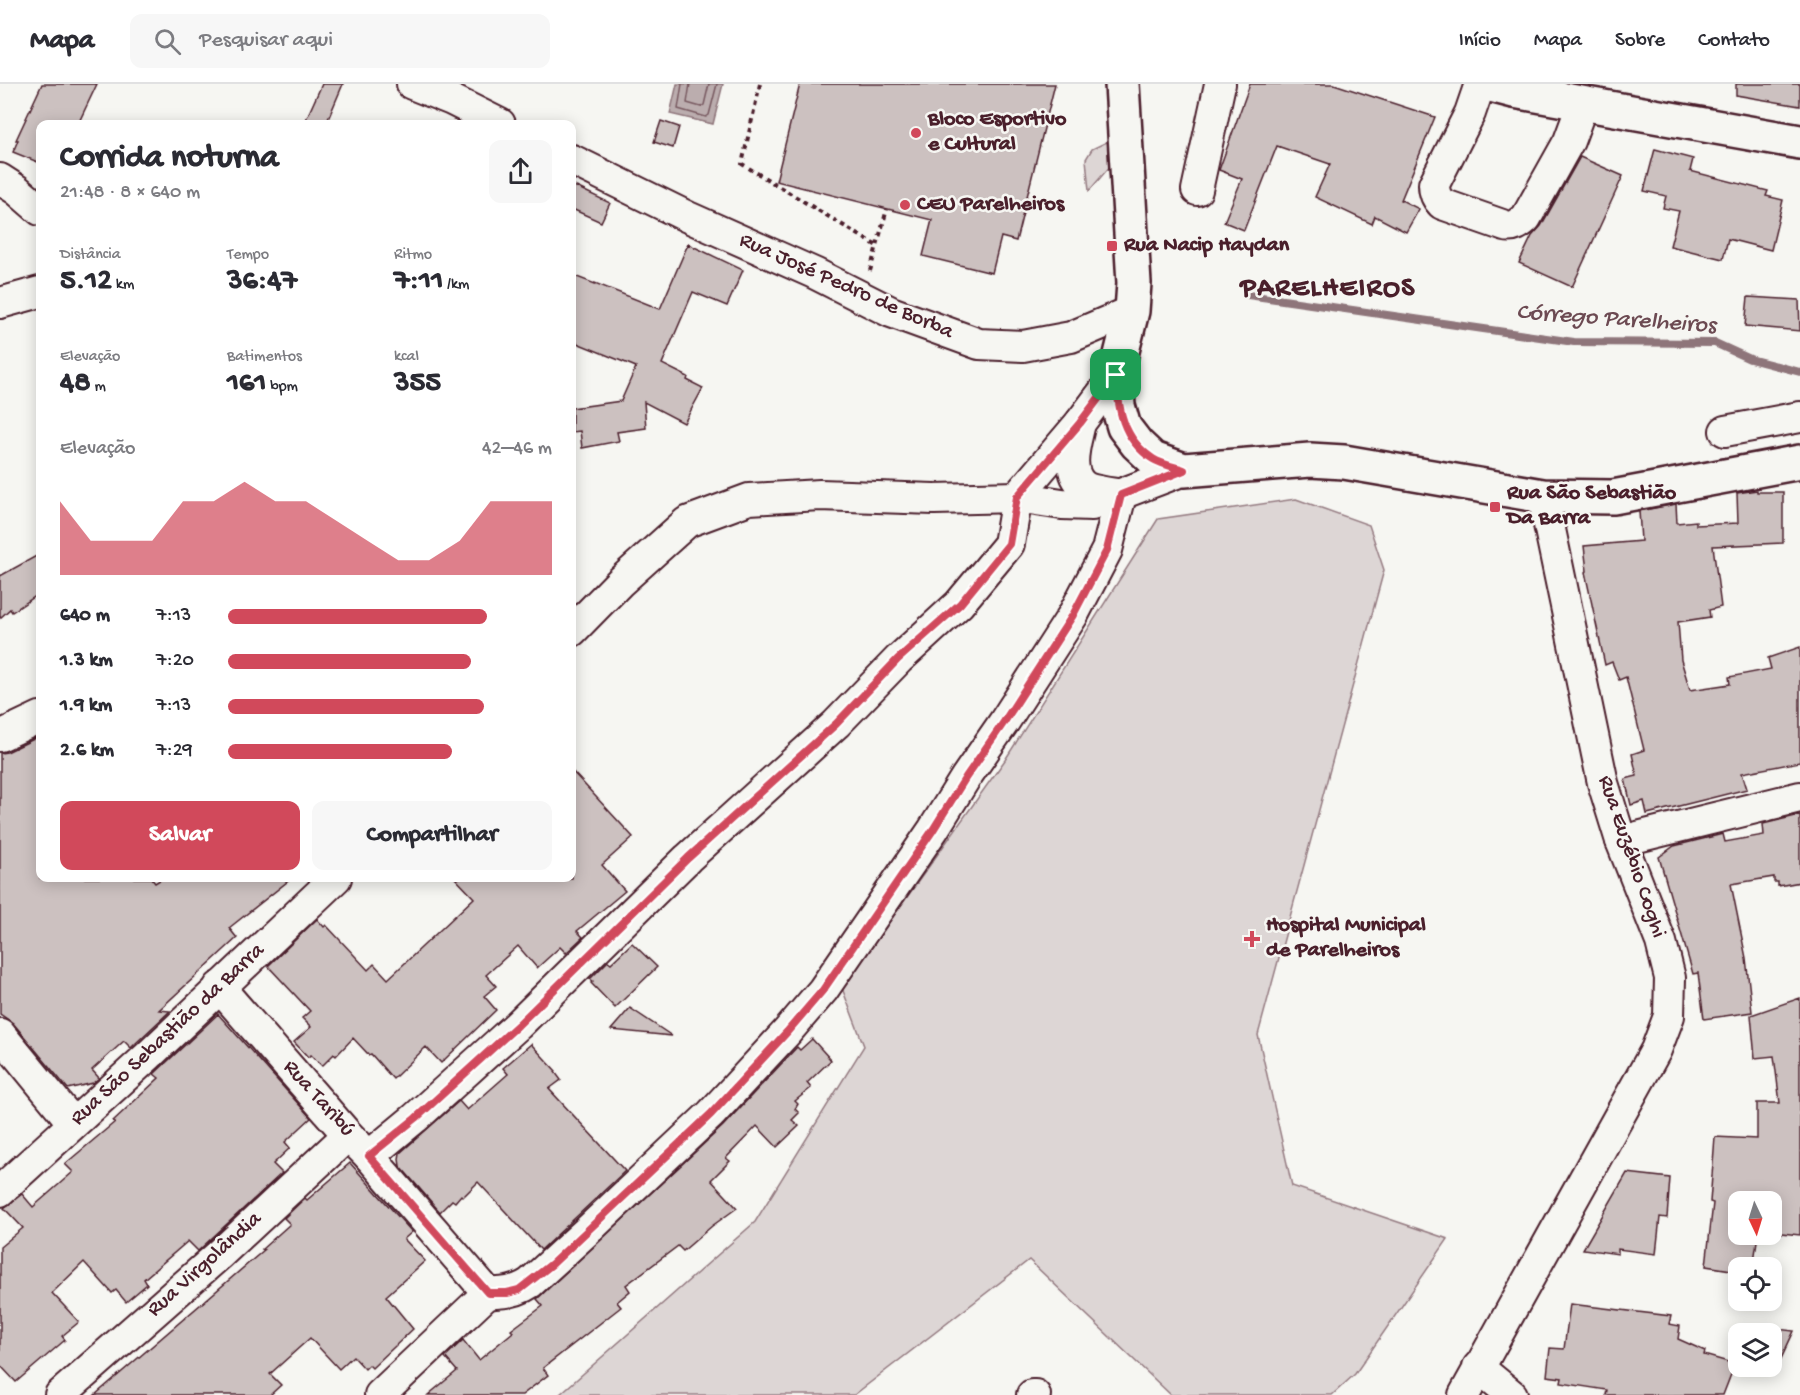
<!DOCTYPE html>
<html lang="pt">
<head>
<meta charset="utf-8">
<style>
  :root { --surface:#fff; --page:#f7f7f7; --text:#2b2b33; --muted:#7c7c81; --line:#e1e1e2; --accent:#d1495b }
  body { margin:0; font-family:"Gochi Hand",sans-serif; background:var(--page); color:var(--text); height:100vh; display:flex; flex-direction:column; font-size:22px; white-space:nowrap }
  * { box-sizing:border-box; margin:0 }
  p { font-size:20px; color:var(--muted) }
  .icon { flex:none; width:33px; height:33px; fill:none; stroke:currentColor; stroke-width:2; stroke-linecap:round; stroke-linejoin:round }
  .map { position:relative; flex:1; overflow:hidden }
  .drawer { position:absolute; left:36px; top:36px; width:540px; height:762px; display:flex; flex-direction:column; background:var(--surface); border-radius:12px; box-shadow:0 3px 15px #0003 }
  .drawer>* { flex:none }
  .needle { width:39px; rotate:176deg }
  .fabs { position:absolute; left:1728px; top:1107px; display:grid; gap:12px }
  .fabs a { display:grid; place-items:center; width:54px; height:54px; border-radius:12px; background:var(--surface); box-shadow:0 3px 15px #0003; font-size:30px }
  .pin { position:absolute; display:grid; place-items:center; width:51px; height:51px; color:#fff; margin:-26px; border-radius:12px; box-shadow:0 3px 9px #0006 }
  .round { display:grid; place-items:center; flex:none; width:63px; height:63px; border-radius:12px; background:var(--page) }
  .head { display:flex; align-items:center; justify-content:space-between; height:102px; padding:0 24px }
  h1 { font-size:33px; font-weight:800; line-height:45px }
  .metrics { display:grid; grid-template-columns:repeat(3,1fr); gap:9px; height:102px; padding:6px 24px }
  .metrics div { display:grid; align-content:center }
  .metrics b { font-size:30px; font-weight:800 }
  .metrics small { font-size:16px; font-weight:400 }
  .metrics p { font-size:16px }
  .chart { height:168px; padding:12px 24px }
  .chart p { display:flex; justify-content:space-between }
  .chart svg { width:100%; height:108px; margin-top:6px; fill:var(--accent); opacity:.7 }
  .button { display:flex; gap:12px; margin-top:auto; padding:12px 24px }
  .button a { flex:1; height:69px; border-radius:12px; background:var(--accent); color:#fff; font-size:24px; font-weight:800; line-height:69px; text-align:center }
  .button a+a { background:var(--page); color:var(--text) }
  ul { padding:0 24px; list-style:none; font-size:20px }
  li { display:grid; grid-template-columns:96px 72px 1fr; align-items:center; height:45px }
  li i { height:15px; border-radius:8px; background:var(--accent) }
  header { display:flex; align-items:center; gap:36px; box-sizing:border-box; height:84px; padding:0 30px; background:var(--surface); border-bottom:2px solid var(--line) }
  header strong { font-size:28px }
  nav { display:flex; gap:33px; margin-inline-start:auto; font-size:21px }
  .search { width:420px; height:54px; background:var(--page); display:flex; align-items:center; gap:15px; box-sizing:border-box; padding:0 21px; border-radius:12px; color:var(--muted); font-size:22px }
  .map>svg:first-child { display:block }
</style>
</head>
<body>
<header>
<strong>Mapa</strong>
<div class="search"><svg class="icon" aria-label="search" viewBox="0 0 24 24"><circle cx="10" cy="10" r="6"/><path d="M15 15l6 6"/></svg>Pesquisar aqui</div>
<nav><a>Início</a><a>Mapa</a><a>Sobre</a><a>Contato</a></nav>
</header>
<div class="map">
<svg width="1800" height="1311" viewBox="0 0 1800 1311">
  <rect width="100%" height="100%" fill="#f6f6f2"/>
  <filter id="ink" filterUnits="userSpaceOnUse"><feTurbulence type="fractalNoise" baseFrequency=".0167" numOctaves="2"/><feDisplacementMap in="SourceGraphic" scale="12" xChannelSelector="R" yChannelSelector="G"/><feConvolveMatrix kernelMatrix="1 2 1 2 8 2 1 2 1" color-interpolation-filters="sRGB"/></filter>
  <g filter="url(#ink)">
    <g fill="#ddd6d5" stroke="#947a80" stroke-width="1.5">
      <polygon points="1111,56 1112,80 1089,107 1086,75 1092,65"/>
      <polygon points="1296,415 1369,441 1384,486 1258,951 1292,1102 1448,1155 1355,1290 1332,1311 1171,1311 1029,1176 854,1311 559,1311 755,1138 864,962 842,904 1005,676 1158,435"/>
    </g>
    <polygon fill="#bbadae" stroke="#8e747a" stroke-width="1.5" points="677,0 723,0 713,40 670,30"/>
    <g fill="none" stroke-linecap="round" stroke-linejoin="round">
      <g stroke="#77585f" stroke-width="1.5">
        <polyline points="682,0 678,25 706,33 709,31 717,0"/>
        <polyline points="690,0 687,19 701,23 704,21 709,0"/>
      </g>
      <polyline stroke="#8e747a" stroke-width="8" points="1248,211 1574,258 1715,259 1750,275 1800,288"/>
    </g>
    <g fill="#ccc1c0" stroke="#4a1f2b" stroke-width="1.5">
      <polygon points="42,0 97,0 78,40 40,40 40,79 13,68 18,56 16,56"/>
      <polygon points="322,0 343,0 326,40 304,40"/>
      <polygon points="800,0 1055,0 1016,157 1001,153 992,189 923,172 932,136 776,97"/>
      <polygon points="1250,0 1334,0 1435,33 1401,116 1419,125 1406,148 1375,132 1372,140 1315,113 1330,80 1277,62 1244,146 1224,138 1242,95 1219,86"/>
      <polygon points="1736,0 1800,0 1800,22 1736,11"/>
      <polygon points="661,37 679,43 673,64 654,58"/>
      <polygon points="1655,65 1693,75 1690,87 1768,107 1766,112 1783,116 1771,166 1728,155 1723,175 1670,162 1679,127 1663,124 1666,112 1644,107"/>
      <polygon points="1580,73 1623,92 1572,203 1519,179 1532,152 1541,142"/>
      <polygon points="572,101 610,119 601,138 572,125"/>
      <polygon points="688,160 743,186 727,222 693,208 662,280 688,293 687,296 703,304 684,339 644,318 646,344 617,348 619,357 582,364 580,347 572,348 572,324 621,317 636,283 572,257 572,191 595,200 595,199 660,225"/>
      <polygon points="1748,213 1799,216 1800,247 1745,242"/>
      <polygon points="1757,406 1757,408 1783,408 1783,459 1713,462 1721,523 1709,526 1710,533 1678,538 1681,576 1690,606 1730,600 1729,593 1771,585 1768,574 1800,563 1800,678 1742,689 1747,705 1647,730 1644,717 1631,721 1625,695 1637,692 1632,670 1644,666 1626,593 1619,596 1612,578 1605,581 1585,488 1587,487 1584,462 1641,457 1639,427 1676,420 1677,439 1696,437 1696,441 1738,439 1737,409"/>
      <polygon points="40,470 40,509 12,528 10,525 0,534 0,492"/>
      <polygon points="40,652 40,794 151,794 155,799 163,794 292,794 229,844 237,854 159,926 170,927 136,959 131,964 124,957 92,986 99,994 93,999 68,1005 13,939 0,930 0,669 7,668"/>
      <polygon points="572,687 633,753 602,781 625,807 577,847 583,853 566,869 560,863 537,884 518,862 486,891 496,902 484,912 496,926 441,979 426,963 393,995 371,970 369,971 353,954 336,972 334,970 322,982 311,971 308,973 294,958 311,943 302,934 310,927 268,882 317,835 324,843 326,841 368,886 374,880 388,895 474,814 455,794 572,794"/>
      <polygon points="1800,731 1800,798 1778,802 1778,798 1774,798 1774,793 1731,800 1746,874 1752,928 1704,935 1698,889 1693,890 1659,773 1674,762 1723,750 1725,758 1764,751 1763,740"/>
      <polygon points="632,859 657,883 615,924 591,899 593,897 590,895 608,877 611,879"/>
      <polygon points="1800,914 1800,1151 1772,1148 1772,1118 1738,1118 1738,1150 1758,1150 1753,1184 1738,1184 1738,1187 1706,1182 1713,1119 1710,1118 1715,1053 1757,1055 1757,1019 1780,1019 1774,972 1755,974 1751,931"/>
      <polygon points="630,924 672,952 611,946"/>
      <polygon points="218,930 311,1034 285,1058 290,1064 273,1080 282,1089 198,1167 188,1157 144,1195 147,1200 126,1218 116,1206 112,1209 84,1178 52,1209 79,1238 62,1252 65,1256 16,1298 0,1281 0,1163 23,1144 4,1124 22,1110 33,1123 73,1088 65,1080 115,1038 113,1037 159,994 154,990"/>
      <polygon points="812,955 831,976 807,999 811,1004 795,1017 798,1020 795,1025 799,1029 792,1036 799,1042 777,1063 757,1042 726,1074 730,1077 711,1096 737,1124 712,1142 683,1167 678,1162 626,1201 630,1207 617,1218 621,1223 543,1284 548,1291 522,1311 428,1311 457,1287 445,1273 463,1256 479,1276 513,1248 511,1246 543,1222 537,1215 723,1042 797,963 800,966"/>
      <polygon points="531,960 556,987 555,988 561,996 549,1005 625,1087 541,1166 478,1098 463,1113 461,1111 455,1118 452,1116 440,1128 400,1082 399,1075 400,1069 459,1017 467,1026 508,990 503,984"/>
      <polygon points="350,1079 412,1148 404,1155 425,1177 386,1212 413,1245 372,1284 369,1281 365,1285 353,1272 339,1285 310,1254 270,1290 281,1301 270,1311 95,1311 264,1166 262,1165 290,1140 284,1134 305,1114 307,1116"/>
      <polygon points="1627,1089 1670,1094 1667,1134 1660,1133 1656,1170 1618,1165 1618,1170 1583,1165"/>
      <polygon points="1570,1220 1671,1232 1669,1240 1680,1242 1678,1255 1705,1267 1704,1271 1735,1280 1723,1311 1606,1311 1607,1306 1561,1299 1562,1294 1547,1292 1550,1264 1564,1265"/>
      <polygon points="1760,1243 1794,1247 1779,1279 1772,1276 1772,1250 1757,1250"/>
    </g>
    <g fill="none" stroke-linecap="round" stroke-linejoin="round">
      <g stroke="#4a1f2b" stroke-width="34">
        <g id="minor">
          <polyline points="412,0 452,16 500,40"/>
          <path d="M1480,0l-10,29 -36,71c0,9 2,14 8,20l63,22c9,2 14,-2 21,-8l43,-77 14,-38"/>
          <polyline points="572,76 688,133 814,189 891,228 979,260 1023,262 1071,253 1132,227"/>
          <polyline points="0,95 17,106 40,126"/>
          <polyline points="1197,106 1220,0"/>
          <polyline points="0,219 40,208"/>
          <polyline points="1725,347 1800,333"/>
          <polyline points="572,547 620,498 687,438 749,415 820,411 934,415 1017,413 1062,420 1092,421 1184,386"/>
          <polyline points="0,652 40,633"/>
          <polyline points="1621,757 1800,713"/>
          <polyline points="219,903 348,1051 369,1072 488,1209"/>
          <polyline points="0,950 73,1039"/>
          <polyline points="369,1072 415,1034 518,941 688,774 836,640 899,575 959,520 1009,460 1017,413 1080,339 1116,291"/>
          <polyline points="0,1107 148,972 336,794"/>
          <path d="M488,1209c16,1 29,-1 42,-10l57,-52 124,-117 76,-82 36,-42 110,-160 33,-53 38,-55 69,-107 34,-65 14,-55c-9,-2 -30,-4 -37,-9 -19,-14 -8,-44 -4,-63"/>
          <polyline points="1478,1283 1512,1311"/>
          <polyline points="60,1311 219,1171 348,1051"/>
          <polyline points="380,1311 488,1209"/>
          <polyline points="1032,1311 1035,1311"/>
          <polyline points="1464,1311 1656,966 1669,932 1670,894 1661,858 1621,757 1603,699 1543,412"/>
        </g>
      </g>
      <g stroke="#4a1f2b" stroke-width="38">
        <g id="major">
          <polyline points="1122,0 1134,199 1132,227 1116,291 1118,322 1124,343 1137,360 1153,375 1184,386 1310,376 1344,378 1543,412 1613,413 1800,378"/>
          <polyline points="1487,0 1514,7 1800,58"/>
        </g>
      </g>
      <g stroke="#4a1f2b" stroke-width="4" stroke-dasharray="4.5 4.5" stroke-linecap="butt">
        <polyline points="760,0 742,80 877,162"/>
        <polyline points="870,187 887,125"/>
      </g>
      <use href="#minor" stroke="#f6f6f2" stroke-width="30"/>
      <use href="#major" stroke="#f6f6f2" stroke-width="33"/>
    </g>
  </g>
  <g fill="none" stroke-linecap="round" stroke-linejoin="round" filter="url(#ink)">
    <g stroke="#fff" stroke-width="12">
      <path id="route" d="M1116,291c2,33 6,64 37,84 8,5 21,8 31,11l-63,25 -14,55 -34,65 -69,107 -38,55 -33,53 -110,160 -36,42 -76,82 -159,150 -33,26 -12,3h-19l-119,-137 47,-38 102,-93 170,-167 148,-134 62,-65 62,-55 49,-60 8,-47 63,-74z"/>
    </g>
    <use href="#route" stroke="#d1495b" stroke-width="8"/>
  </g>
  <g fill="#d1495b" stroke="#f6f6f2" stroke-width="2">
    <circle cx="916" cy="49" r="6"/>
    <circle cx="905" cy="121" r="6"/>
    <rect x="1106" y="156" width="12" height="12" rx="3"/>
    <rect x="1489" y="417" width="12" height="12" rx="3"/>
    <path d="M1249 846h6v6h6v6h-6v6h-6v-6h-6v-6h6z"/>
  </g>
  <g text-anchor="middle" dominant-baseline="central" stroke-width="5" stroke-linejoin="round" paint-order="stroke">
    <g font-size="22" font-weight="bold" fill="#4a1f2b" stroke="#f6f6f2" text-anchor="start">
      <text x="928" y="36">Bloco Esportivo<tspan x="928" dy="25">e Cultural</tspan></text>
      <text x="917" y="121">CEU Parelheiros</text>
      <text x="1124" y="162">Rua Nacip Haydan</text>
      <text x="1507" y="410">Rua São Sebastião<tspan x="1507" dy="25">Da Barra</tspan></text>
      <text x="1266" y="842">Hospital Municipal<tspan x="1266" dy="25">de Parelheiros</tspan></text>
    </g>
    <g font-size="22" fill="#4a1f2b" stroke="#f6f6f2">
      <text transform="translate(846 203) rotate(24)">Rua José Pedro de Borba</text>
      <text transform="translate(1631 773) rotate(71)">Rua Euzébio Coghi</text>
      <text transform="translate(168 951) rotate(-43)">Rua São Sebastião da Barra</text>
      <text transform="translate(318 1015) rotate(48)">Rua Taribú</text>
      <text transform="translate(205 1181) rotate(-42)">Rua Virgolândia</text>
    </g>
    <g font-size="24" font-style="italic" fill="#6c4a52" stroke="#f6f6f2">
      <text transform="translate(1616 236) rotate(4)">Córrego Parelheiros</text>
    </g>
    <g font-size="28" font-weight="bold" letter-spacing="1.5" fill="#4a1f2b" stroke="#f6f6f2">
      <text x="1328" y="205">PARELHEIROS</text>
    </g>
  </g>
</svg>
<div class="fabs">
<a><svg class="needle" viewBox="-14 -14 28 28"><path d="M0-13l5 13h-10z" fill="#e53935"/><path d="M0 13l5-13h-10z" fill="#7c7c81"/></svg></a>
<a><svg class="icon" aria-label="locate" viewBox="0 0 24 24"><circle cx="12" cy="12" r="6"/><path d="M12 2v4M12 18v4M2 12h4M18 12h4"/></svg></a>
<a><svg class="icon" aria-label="layers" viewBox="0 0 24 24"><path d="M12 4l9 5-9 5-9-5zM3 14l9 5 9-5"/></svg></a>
</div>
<div class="pin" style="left:1116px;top:291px;background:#1e9e55"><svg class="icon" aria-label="arrive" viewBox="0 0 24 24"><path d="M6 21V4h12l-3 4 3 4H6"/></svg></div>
<section class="drawer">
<div class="head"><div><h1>Corrida noturna</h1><p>21:48 · 8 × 640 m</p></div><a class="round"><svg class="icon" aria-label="share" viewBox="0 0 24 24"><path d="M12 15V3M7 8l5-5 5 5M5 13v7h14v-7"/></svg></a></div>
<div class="metrics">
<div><p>Distância</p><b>5.12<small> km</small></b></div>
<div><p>Tempo</p><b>36:47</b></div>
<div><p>Ritmo</p><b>7:11<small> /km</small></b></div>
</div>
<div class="metrics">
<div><p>Elevação</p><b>48<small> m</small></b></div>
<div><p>Batimentos</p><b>161<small> bpm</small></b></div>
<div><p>kcal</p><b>355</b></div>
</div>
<div class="chart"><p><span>Elevação</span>42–46 m</p>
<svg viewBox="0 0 160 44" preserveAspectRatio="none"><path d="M0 44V14L10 30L20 30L30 30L40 14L50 14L60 6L70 14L80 14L90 22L100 30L110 38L120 38L130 30L140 14L150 14L160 14V44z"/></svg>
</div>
<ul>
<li><b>640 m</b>7:13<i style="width:80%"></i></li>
<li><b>1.3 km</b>7:20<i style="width:75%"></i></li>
<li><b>1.9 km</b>7:13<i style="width:79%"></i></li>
<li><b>2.6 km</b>7:29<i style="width:69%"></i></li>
</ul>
<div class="button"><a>Salvar</a><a>Compartilhar</a></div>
</section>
</div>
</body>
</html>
